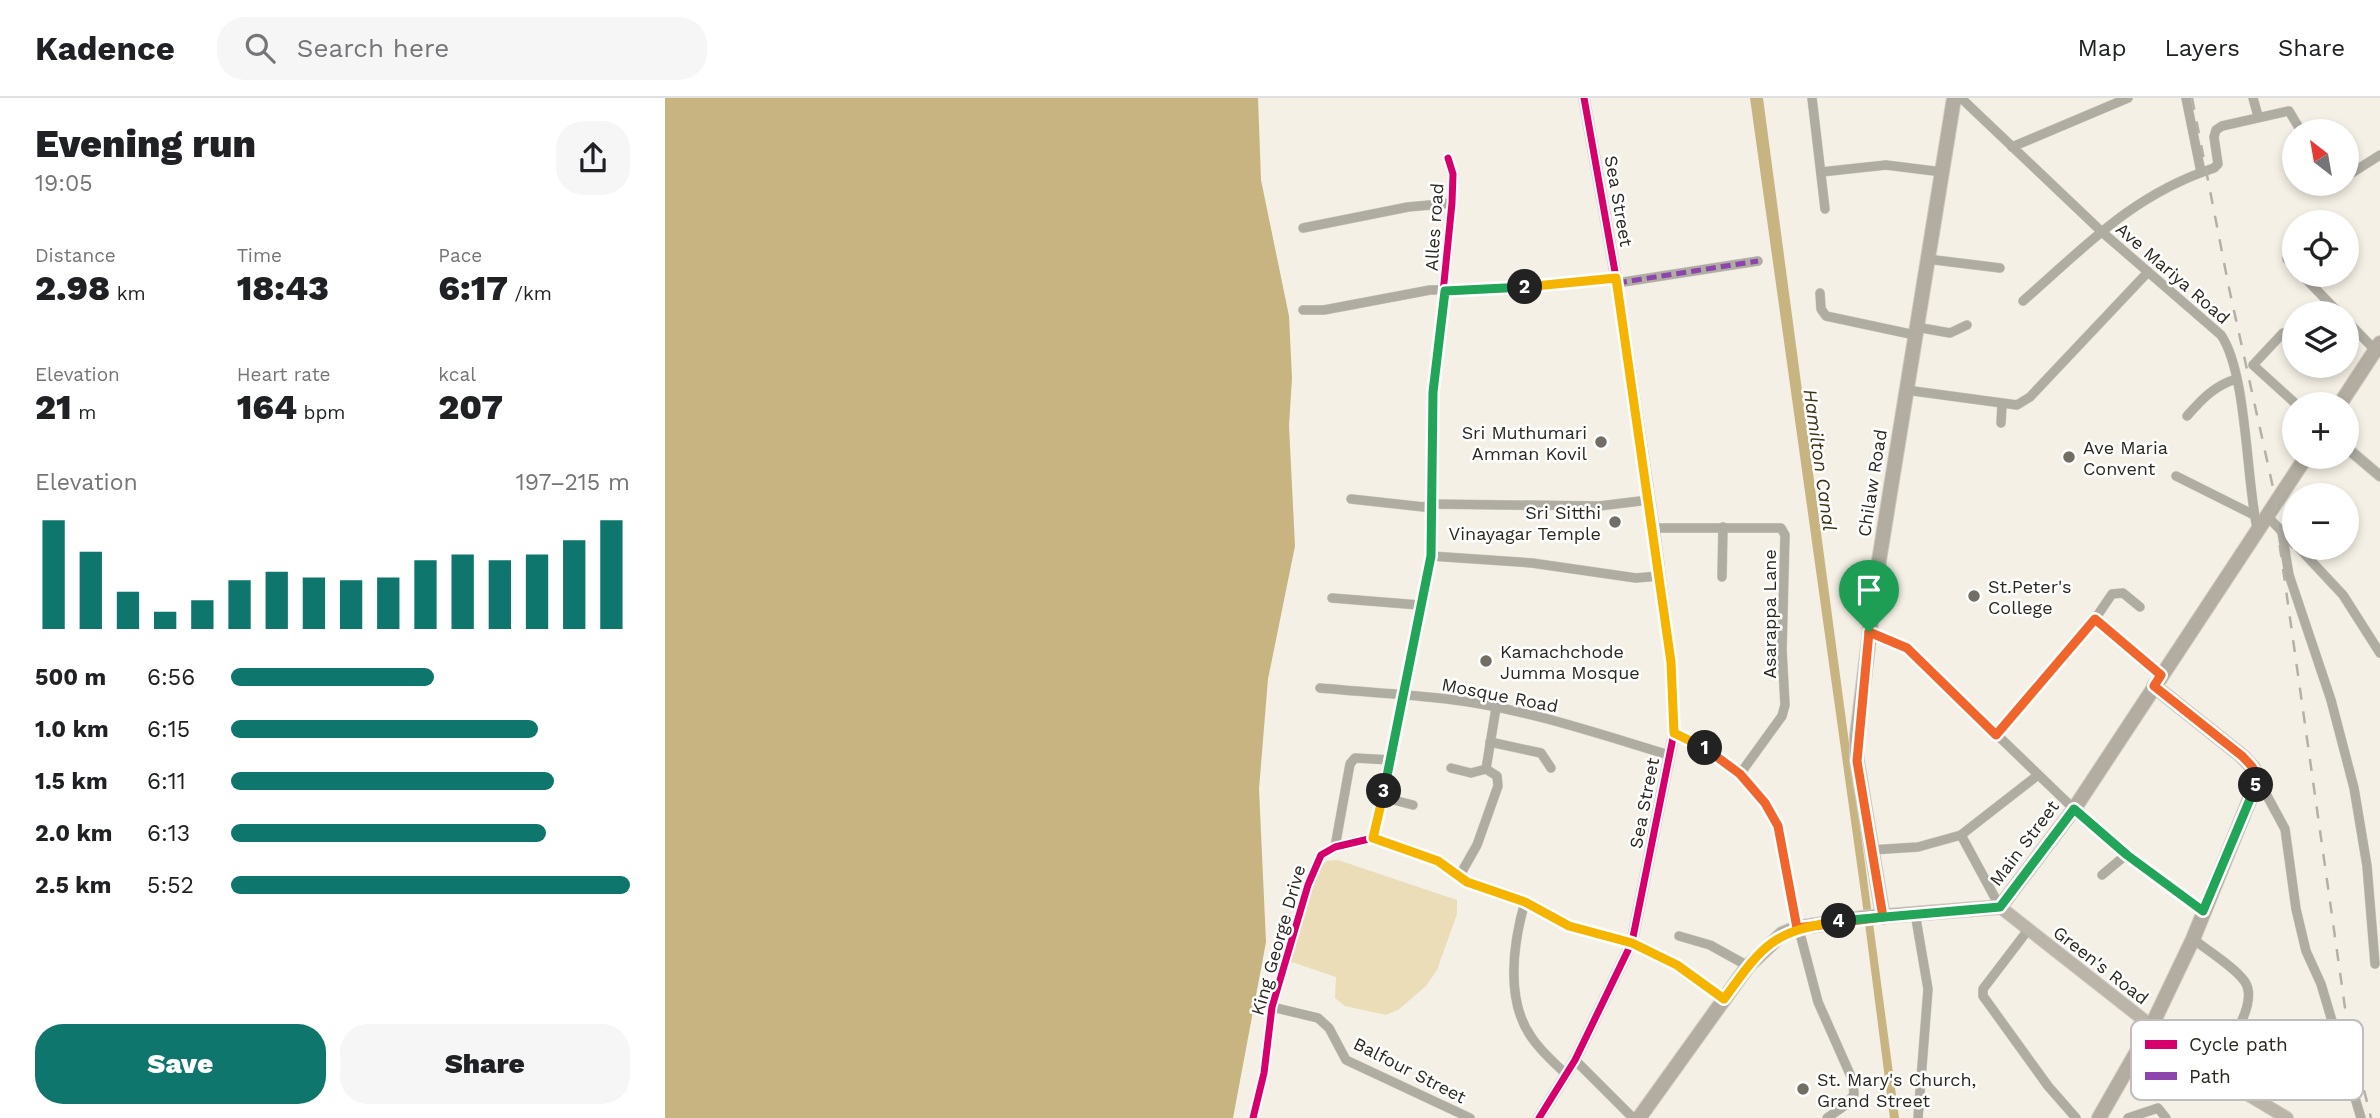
<!DOCTYPE html>
<html lang="en">
<head>
<meta charset="utf-8">
<style>
  :root { --surface:#fff; --page:#f6f6f6; --text:#202124; --muted:#757577; --line:#e0e0e0; --accent:#0f766e }
  body { margin:0; font-family:"Work Sans",sans-serif; background:var(--page); color:var(--text); height:100vh; display:flex; flex-direction:column; font-size:26px; white-space:nowrap }
  * { box-sizing:border-box; margin:0 }
  p { font-size:23px; color:var(--muted) }
  .icon { flex:none; width:38px; height:38px; fill:none; stroke:currentColor; stroke-width:2; stroke-linecap:round; stroke-linejoin:round }
  .map { position:relative; flex:1; overflow:hidden }
  .panel { display:flex; flex-direction:column; background:var(--surface); width:665px }
  .panel>* { flex:none }
  .needle { width:46px; rotate:329deg }
  .tools { position:absolute; left:1617px; top:21px; display:grid; gap:14px }
  .tools a { display:grid; place-items:center; width:77px; height:77px; border-radius:50%; background:var(--surface); box-shadow:0 4px 10px #0003; font-size:35px }
  .pin { position:absolute; display:grid; place-items:center; width:60px; height:60px; color:#fff; margin:-72px -30px; border-radius:50% 50% 50% 0; rotate:-45deg; box-shadow:0 0 7px #0007 }
  .pin .icon { rotate:45deg }
  .km { position:absolute; width:35px; height:35px; margin:-18px; border-radius:50%; background:#222; color:#fff; font-size:19px; line-height:35px; text-align:center }
  .round { display:grid; place-items:center; flex:none; width:74px; height:74px; border-radius:28px; background:var(--page) }
  .head { display:flex; align-items:center; justify-content:space-between; height:119px; padding:0 35px }
  h1 { font-size:38px; font-weight:800; line-height:52px }
  .stats { display:grid; grid-template-columns:repeat(3,1fr); gap:10px; height:119px; padding:7px 35px }
  .stats div { display:grid; align-content:center }
  .stats b { font-size:35px; font-weight:800 }
  .stats small { font-size:19px; font-weight:400 }
  .stats p { font-size:19px }
  .chart { height:196px; padding:14px 35px }
  .chart p { display:flex; justify-content:space-between }
  .chart svg { width:100%; height:126px; margin-top:7px; stroke:var(--accent); stroke-width:6 }
  .cta { display:flex; gap:14px; margin-top:auto; padding:14px 35px }
  .cta a { flex:1; height:80px; border-radius:28px; background:var(--accent); color:#fff; font-size:28px; font-weight:800; line-height:80px; text-align:center }
  .cta a+a { background:var(--page); color:var(--text) }
  ul { padding:0 35px; list-style:none; font-size:23px }
  li { display:grid; grid-template-columns:112px 84px 1fr; align-items:center; height:52px }
  li i { height:18px; border-radius:9px; background:var(--accent) }
  header { display:flex; align-items:center; gap:42px; box-sizing:border-box; height:98px; padding:0 35px; background:var(--surface); border-bottom:2px solid var(--line) }
  header strong { font-size:33px }
  nav { display:flex; gap:38px; margin-inline-start:auto; font-size:24px }
  .search { width:490px; height:63px; background:var(--page); display:flex; align-items:center; gap:18px; box-sizing:border-box; padding:0 24px; border-radius:28px; color:var(--muted); font-size:26px }
  main { display:flex; flex:1; min-height:0 }
  .map>svg:first-child { display:block }
</style>
</head>
<body>
<header>
<strong>Kadence</strong>
<div class="search"><svg class="icon" aria-label="search" viewBox="0 0 24 24"><circle cx="10" cy="10" r="6"/><path d="M15 15l6 6"/></svg>Search here</div>
<nav><a>Map</a><a>Layers</a><a>Share</a></nav>
</header>
<main>
<section class="panel">
<div class="head"><div><h1>Evening run</h1><p>19:05</p></div><a class="round"><svg class="icon" aria-label="share" viewBox="0 0 24 24"><path d="M12 15V3M7 8l5-5 5 5M5 13v7h14v-7"/></svg></a></div>
<div class="stats">
<div><p>Distance</p><b>2.98<small> km</small></b></div>
<div><p>Time</p><b>18:43</b></div>
<div><p>Pace</p><b>6:17<small> /km</small></b></div>
</div>
<div class="stats">
<div><p>Elevation</p><b>21<small> m</small></b></div>
<div><p>Heart rate</p><b>164<small> bpm</small></b></div>
<div><p>kcal</p><b>207</b></div>
</div>
<div class="chart"><p><span>Elevation</span>197–215 m</p>
<svg viewBox="0 0 160 44" preserveAspectRatio="none"><path d="M5 44V6M15 44V17M25 44V31M35 44V38M45 44V34M55 44V27M65 44V24M75 44V26M85 44V27M95 44V26M105 44V20M115 44V18M125 44V20M135 44V18M145 44V13M155 44V6"/></svg>
</div>
<ul>
<li><b>500 m</b>6:56<i style="width:51%"></i></li>
<li><b>1.0 km</b>6:15<i style="width:77%"></i></li>
<li><b>1.5 km</b>6:11<i style="width:81%"></i></li>
<li><b>2.0 km</b>6:13<i style="width:79%"></i></li>
<li><b>2.5 km</b>5:52<i style="width:100%"></i></li>
</ul>
<div class="cta"><a>Save</a><a>Share</a></div>
</section>
<div class="map">
<svg width="1715" height="1020" viewBox="0 0 1715 1020">
  <rect width="100%" height="100%" fill="#f5f0e5"/>
  <polygon fill="#ebddb8" points="673,762 792,802 792,816 772,872 761,888 733,912 721,917 680,908 670,900 671,879 621,862 643,787 661,763"/>
  <g fill="#c7b481">
    <polygon points="0,0 593,0 596,82 624,218 627,280 624,328 630,448 603,581 594,691 601,844 568,1020 0,1020"/>
    <polygon points="1085,0 1098,0 1234,1020 1225,1020 1197,802"/>
  </g>
  <g fill="none" stroke-linecap="round" stroke-linejoin="round">
    <g stroke="#cfcbc3" stroke-width="10">
      <g id="minor">
        <polyline points="1147,0 1160,111"/>
        <path d="M1296,0l141,134 119,103c26,38 25,143 36,193"/>
        <polyline points="1521,0 1536,74"/>
        <polyline points="1588,0 1593,18"/>
        <polyline points="1347,49 1463,0"/>
        <polyline points="1156,74 1221,67 1277,74"/>
        <polyline points="1682,78 1715,57"/>
        <polyline points="638,130 743,109 787,105"/>
        <polyline points="1262,161 1335,170"/>
        <polyline points="1622,161 1629,168"/>
        <polyline points="1637,177 1674,215"/>
        <polyline points="952,185 1093,163"/>
        <polyline points="1155,195 1156,211 1161,218 1250,237"/>
        <path d="M1358,203c63,-55 109,-106 191,-133l4,-4 -4,-27 2,-7 6,-4 67,-15 12,20"/>
        <polyline points="638,212 659,212 765,192 840,191 951,180"/>
        <polyline points="1682,223 1710,252"/>
        <polyline points="1251,229 1285,235 1302,227"/>
        <polyline points="1618,235 1588,267 1631,306"/>
        <polyline points="1241,292 1352,307 1365,299 1483,174"/>
        <path d="M1522,318c15,-17 27,-30 49,-37"/>
        <polyline points="1336,325 1337,306"/>
        <polyline points="1511,378 1589,417"/>
        <polyline points="686,401 759,409 765,406 934,408 984,402"/>
        <polyline points="1601,417 1629,446"/>
        <polyline points="989,430 1116,430 1120,437 1117,552 1120,607 1117,618 1075,676"/>
        <polyline points="1617,434 1624,477 1666,602 1689,690 1702,768 1710,866"/>
        <polyline points="1634,450 1678,497 1715,555"/>
        <polyline points="766,458 867,465 971,480 994,478"/>
        <polyline points="1057,479 1058,429"/>
        <polyline points="667,500 754,507"/>
        <polyline points="1430,521 1496,577"/>
        <polyline points="1204,534 1242,550 1409,711 1462,756 1538,813"/>
        <path d="M655,590c42,4 85,6 127,11 76,9 149,34 222,56"/>
        <polyline points="1009,635 1054,659 1075,676 1100,705 1113,728 1121,782 1153,904 1188,983 1189,996 1182,1006 1162,1020"/>
        <polyline points="1331,637 1430,521 1447,496 1458,495 1475,509"/>
        <polyline points="825,644 876,655 886,670"/>
        <polyline points="786,670 806,675 821,671"/>
        <polyline points="1593,681 1620,731 1631,811 1641,853 1656,886 1696,1020"/>
        <polyline points="717,699 748,707"/>
        <polyline points="1296,737 1335,809"/>
        <polyline points="708,740 766,458 768,294 787,105 788,76 783,60"/>
        <polyline points="670,749 685,666 690,660 726,662"/>
        <polyline points="1206,752 1253,749 1296,737 1373,677"/>
        <polyline points="795,777 812,747 833,688 832,678 821,671 831,610"/>
        <polyline points="1437,777 1462,756"/>
        <path d="M860,804c-12,41 -20,99 7,136 9,13 22,25 33,35"/>
        <polyline points="1250,815 1263,891 1253,1020"/>
        <polyline points="1363,832 1318,891 1318,898 1383,988 1411,1020"/>
        <polyline points="1014,838 1045,847 1083,868"/>
        <path d="M1528,841c14,11 43,29 52,43 15,23 -22,71 -35,90"/>
        <polyline points="607,909 653,920 664,930 681,962 805,1020"/>
        <polyline points="910,962 968,1020"/>
        <polyline points="588,1020 599,975 607,909 643,787 656,757 670,749 708,740 773,763 802,784 860,804 904,828 967,844"/>
        <polyline points="1463,1020 1493,1010 1501,1020"/>
      </g>
    </g>
    <g stroke="#cfcbc3" stroke-width="12">
      <g id="tertiary">
        <polyline points="1682,350 1715,378"/>
        <polyline points="967,844 1012,867 1059,901"/>
        <polyline points="874,1020 910,962 967,844 1009,635 1006,564 989,430 952,185 919,0"/>
      </g>
    </g>
    <g stroke="#cfcbc3" stroke-width="14">
      <polyline id="secondary" points="1335,809 1545,974 1622,1020"/>
    </g>
    <g stroke="#cfcbc3" stroke-width="16">
      <g id="primary">
        <polyline points="1675,306 1715,245"/>
        <polyline points="1218,819 1192,663 1192,638 1212,475 1289,0"/>
        <polyline points="974,1020 1083,868 1117,836 1132,830 1197,820 1335,809 1409,711 1641,359"/>
        <polyline points="1434,1020 1486,929 1528,841 1593,681 1588,670 1577,658 1489,588"/>
      </g>
    </g>
    <use href="#minor" stroke="#afaca2" stroke-width="9"/>
    <use href="#tertiary" stroke="#afaca2" stroke-width="10"/>
    <use href="#secondary" stroke="#bab4a9" stroke-width="12"/>
    <use href="#primary" stroke="#b2ada0" stroke-width="14"/>
    <polyline stroke="#b4b0a7" stroke-width="2.5" stroke-dasharray="12 12" stroke-linecap="butt" points="1527,0 1564,190 1611,403 1612,428 1682,924 1706,1020"/>
    <polyline stroke="#8e44ad" stroke-width="5" stroke-dasharray="10 5" stroke-linecap="butt" points="952,185 1093,163"/>
    <g stroke="#fff" stroke-width="11">
      <g id="cycleway">
        <polyline points="708,740 766,458 768,294 787,105 788,76 783,60"/>
        <polyline points="588,1020 599,975 607,909 643,787 656,757 670,749 708,740 773,763 802,784 860,804 904,828 967,844 1012,867 1059,901"/>
        <polyline points="874,1020 910,962 967,844 1009,635 1006,564 989,430 952,185 919,0"/>
      </g>
    </g>
    <use href="#cycleway" stroke="#d6006c" stroke-width="7"/>
  </g>
  <g fill="none" stroke-linecap="round" stroke-linejoin="round">
    <g stroke="#fff" stroke-width="14">
      <polyline id="split-1" points="1040,650 1075,676 1100,705 1113,728 1132,830 1218,819 1192,663 1204,534"/>
    </g>
    <g stroke="#fff" stroke-width="14">
      <polyline id="split-2" points="860,189 951,180 1006,564 1009,635 1040,650"/>
    </g>
    <g stroke="#fff" stroke-width="14">
      <polyline id="split-3" points="719,693 766,458 768,294 780,193 860,189"/>
    </g>
    <g stroke="#fff" stroke-width="14">
      <path id="split-4" d="M719,693l-11,47 65,23 29,21 58,20 44,24 63,17 45,22 47,34c40,-55 47,-67 115,-78"/>
    </g>
    <g stroke="#fff" stroke-width="14">
      <polyline id="split-5" points="1174,823 1335,809 1409,711 1462,757 1538,813 1591,687"/>
    </g>
    <g stroke="#fff" stroke-width="14">
      <path id="split-6" d="M1204,534l38,16 89,87 99,-116 66,56 -7,11 88,70c8,8 18,17 14,29"/>
    </g>
    <use href="#split-1" stroke="#f0652b" stroke-width="9"/>
    <use href="#split-2" stroke="#f5b400" stroke-width="9"/>
    <use href="#split-3" stroke="#22a559" stroke-width="9"/>
    <use href="#split-4" stroke="#f5b400" stroke-width="9"/>
    <use href="#split-5" stroke="#22a559" stroke-width="9"/>
    <use href="#split-6" stroke="#f0652b" stroke-width="9"/>
  </g>
  <g fill="#726e65" stroke="#fff" stroke-width="2.5">
    <circle cx="936" cy="344" r="7"/>
    <circle cx="1404" cy="359" r="7"/>
    <circle cx="950" cy="424" r="7"/>
    <circle cx="1309" cy="498" r="7"/>
    <circle cx="821" cy="563" r="7"/>
    <circle cx="1138" cy="991" r="7"/>
  </g>
  <g text-anchor="middle" dominant-baseline="central" stroke-width="5" stroke-linejoin="round" paint-order="stroke">
    <g font-size="18" fill="#2b2820" stroke="#fff">
      <text transform="translate(954 103) rotate(80)">Sea Street</text>
      <text transform="translate(769 129) rotate(-86)">Alles road</text>
      <text transform="translate(1508 175) rotate(41)">Ave Mariya Road</text>
      <text transform="translate(1207 385) rotate(-81)">Chilaw Road</text>
      <text transform="translate(1104 516) rotate(-90)">Asarappa Lane</text>
      <text transform="translate(835 597) rotate(11)">Mosque Road</text>
      <text transform="translate(979 705) rotate(-79)">Sea Street</text>
      <text transform="translate(1359 745) rotate(-53)">Main Street</text>
      <text transform="translate(613 842) rotate(-74)">King George Drive</text>
      <text transform="translate(1436 867) rotate(38)">Green's Road</text>
      <text transform="translate(745 972) rotate(27)">Balfour Street</text>
    </g>
    <g font-size="18" fill="#2b2820" stroke="#fff" text-anchor="start">
      <text x="922" y="334" text-anchor="end">Sri Muthumari<tspan x="922" dy="21">Amman Kovil</tspan></text>
      <text x="1418" y="349">Ave Maria<tspan x="1418" dy="21">Convent</tspan></text>
      <text x="936" y="414" text-anchor="end">Sri Sitthi<tspan x="936" dy="21">Vinayagar Temple</tspan></text>
      <text x="1323" y="488">St.Peter's<tspan x="1323" dy="21">College</tspan></text>
      <text x="835" y="553">Kamachchode<tspan x="835" dy="21">Jumma Mosque</tspan></text>
      <text x="1152" y="981">St. Mary's Church,<tspan x="1152" dy="21">Grand Street</tspan></text>
    </g>
    <g font-size="19" font-style="italic" fill="#3c3212" stroke="#fff">
      <text transform="translate(1155 362) rotate(82)">Hamilton Canal</text>
    </g>
  </g>
  <rect x="1466" y="922" width="232" height="80" rx="10" fill="#fff" stroke="#bfbebc" stroke-width="2"/>
  <rect x="1480" y="942" width="32" height="9" fill="#d6006c"/>
  <rect x="1480" y="974" width="32" height="8" fill="#8e44ad"/>
  <g font-size="19" fill="#2b2820">
    <text x="1524" y="953">Cycle path</text>
    <text x="1524" y="985">Path</text>
  </g>
</svg>
<div class="tools">
<a><svg class="needle" viewBox="-14 -14 28 28"><path d="M0-13l5 13h-10z" fill="#e53935"/><path d="M0 13l5-13h-10z" fill="#757577"/></svg></a>
<a><svg class="icon" aria-label="locate" viewBox="0 0 24 24"><circle cx="12" cy="12" r="6"/><path d="M12 2v4M12 18v4M2 12h4M18 12h4"/></svg></a>
<a><svg class="icon" aria-label="layers" viewBox="0 0 24 24"><path d="M12 4l9 5-9 5-9-5zM3 14l9 5 9-5"/></svg></a>
<a>+</a>
<a>−</a>
</div>
<div class="pin" style="left:1204px;top:534px;background:#1e9e55"><svg class="icon" aria-label="arrive" viewBox="0 0 24 24"><path d="M6 21V4h12l-3 4 3 4H6"/></svg></div>
<b class="km" style="left:1040px;top:650px">1</b>
<b class="km" style="left:860px;top:189px">2</b>
<b class="km" style="left:719px;top:693px">3</b>
<b class="km" style="left:1174px;top:823px">4</b>
<b class="km" style="left:1591px;top:687px">5</b>
</div>
</main>
</body>
</html>
